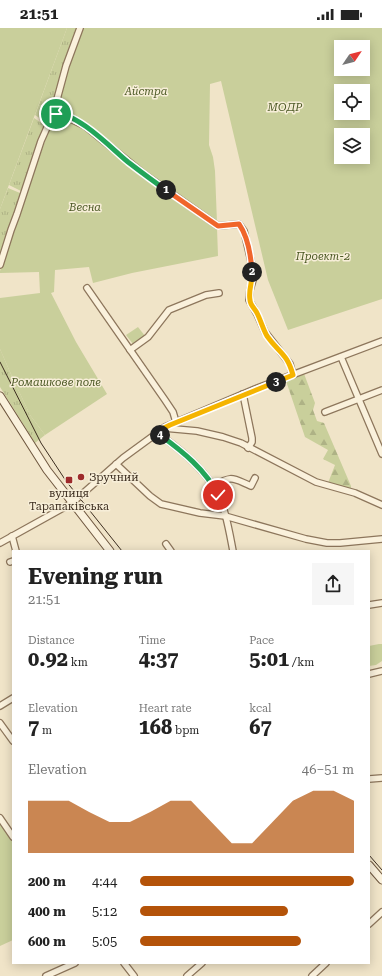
<!DOCTYPE html>
<html lang="en">
<head>
<meta charset="utf-8">
<style>
  :root { --surface:#fff; --page:#f6f6f6; --text:#222; --muted:#767676; --accent:#b45309 }
  body { margin:0; font-family:"Roboto Serif",serif; background:var(--page); color:var(--text); height:100vh; display:flex; flex-direction:column; font-size:15px; white-space:nowrap }
  * { box-sizing:border-box; margin:0 }
  p { font-size:13px; color:var(--muted) }
  .icon { flex:none; width:22px; height:22px; fill:none; stroke:currentColor; stroke-width:2; stroke-linecap:round; stroke-linejoin:round }
  .map { position:relative; flex:1; overflow:hidden }
  .details { position:absolute; left:12px; top:522px; width:358px; height:414px; display:flex; flex-direction:column; background:var(--surface); border-radius:0px; box-shadow:0 2px 10px #0003 }
  .details>* { flex:none }
  .needle { width:26px; rotate:55deg }
  .fabs { position:absolute; left:334px; top:12px; display:grid; gap:8px }
  .fabs a { display:grid; place-items:center; width:36px; height:36px; border-radius:0px; background:var(--surface); box-shadow:0 2px 10px #0003; font-size:20px }
  .pin { position:absolute; display:grid; place-items:center; width:34px; height:34px; color:#fff; margin:-17px; border:2px solid #fff; border-radius:50%; box-shadow:0 1px 4px #0007 }
  .km { position:absolute; width:20px; height:20px; margin:-10px; border-radius:50%; background:#222; color:#fff; font-size:11px; line-height:20px; text-align:center }
  .round { display:grid; place-items:center; flex:none; width:42px; height:42px; border-radius:0px; background:var(--page) }
  .summary { display:flex; align-items:center; justify-content:space-between; height:68px; padding:0 16px }
  h1 { font-size:22px; font-weight:700; line-height:30px }
  .figures { display:grid; grid-template-columns:repeat(3,1fr); gap:6px; height:68px; padding:4px 16px }
  .figures div { display:grid; align-content:center }
  .figures b { font-size:20px; font-weight:700 }
  .figures small { font-size:11px; font-weight:400 }
  .figures p { font-size:11px }
  .chart { height:112px; padding:8px 16px }
  .chart p { display:flex; justify-content:space-between }
  .chart svg { width:100%; height:72px; margin-top:4px; fill:var(--accent); opacity:.7 }
  ul { padding:0 16px; list-style:none; font-size:13px }
  li { display:grid; grid-template-columns:64px 48px 1fr; align-items:center; height:30px }
  li i { height:10px; border-radius:5px; background:var(--accent) }
  .status { display:flex; justify-content:space-between; align-items:center; height:28px; padding:0 20px; background:var(--surface); direction:ltr }
  .status svg { height:11px; fill:currentColor }
  .map>svg:first-child { display:block }
</style>
</head>
<body>
<div class="status"><b>21:51</b><svg viewBox="0 0 49 12"><path d="M0 12V9h3v3zM5 12V6h3v6zM10 12V3h3v9zM15 12V0h3v12zM26 1h20v11H26zM47 4h2v5h-2z"/></svg></div>
<div class="map">
<svg width="382" height="948" viewBox="0 0 382 948">
  <defs>
    <pattern id="grass-tufts" width="24" height="20" patternUnits="userSpaceOnUse"><rect width="24" height="20" fill="#c9cf9b"/><path d="M3 7l-1-3M5 7V3M7 7l1-3M15 17l-1-3M17 17v-4M19 17l1-3" fill="none" stroke="#aeb285"/></pattern>
    <pattern id="forest-firs" width="22" height="20" patternUnits="userSpaceOnUse"><rect width="22" height="20" fill="#c9cf9b"/><path d="M5 1l3.5 6h-7zM16 11l3.5 6h-7z" fill="#aeb285"/></pattern>
  </defs>
  <rect width="100%" height="100%" fill="#f0e4c8"/>
  <g fill="url(#grass-tufts)">
    <polygon points="67,0 78,0 48,93 45,94 35,87"/>
    <polygon points="34,90 46,98 23,163 21,163 9,157"/>
    <polygon points="8,160 20,165 21,167 0,230 0,181"/>
    <polygon points="0,321 10,344 30,387 45,407 35,415 0,359"/>
  </g>
  <polygon fill="url(#forest-firs)" points="303,343 315,375 313,382 317,393 324,395 351,458 351,460 347,461 328,455 335,437 323,431 328,422 305,409 285,350"/>
  <g fill="#c9cf9b" fill-rule="evenodd">
    <polygon points="0,0 67,0 0,181"/>
    <path d="M81,0h301v271l-94,31 -20,-50 -47,-199 -11,3 -1,61 4,12 2,14 2,52 -89,-63 -27,-25 -46,-22 6,-18 7,-28zM341,19h22v22h-22zM341,63h22v22h-22zM341,107h22v22h-22z"/>
    <polygon points="58,88 85,101 217,200 218,228 132,245 93,255 89,239 55,242 54,264 51,265 76,314 107,366 45,407 30,387 10,344 0,321 0,270 40,265 39,244 0,245 0,243 26,165 53,92"/>
    <polygon points="138,299 145,308 133,316 126,307"/>
    <polygon points="379,616 382,616 382,633 376,637 369,638 369,618"/>
    <polygon points="0,791 13,809 13,912 0,918"/>
  </g>
  <g fill="none" stroke-linecap="round" stroke-linejoin="round">
    <g stroke="#8d765c" stroke-width="8">
      <g id="minor">
        <polyline points="51,93 54,88 60,86 85,98 144,146 218,198 239,196 244,203 251,233 253,252 250,262 249,272 257,286 265,304 290,336 293,347"/>
        <polyline points="0,237 11,202 17,186 41,113 53,86 66,38 80,0"/>
        <polyline points="87,260 165,372 173,384 176,394"/>
        <polyline points="130,322 148,309 169,282 206,267 219,265"/>
        <polyline points="341,329 382,426"/>
        <polyline points="243,366 252,410 252,414 248,420"/>
        <polyline points="325,384 382,362"/>
        <polyline points="165,399 255,361 382,313"/>
        <path d="M156,404c21,15 43,32 57,54 12,18 16,44 20,65"/>
        <polyline points="116,436 150,468 161,476 200,485 225,488 306,511 327,515 340,515 382,511"/>
        <path d="M213,458c20,-11 19,-8 38,0l4,-8"/>
        <polyline points="12,508 16,523"/>
        <polyline points="0,515 72,475 123,430 164,400 197,403 223,409 241,415 316,454 355,465 382,477"/>
        <polyline points="166,516 171,523"/>
        <polyline points="10,534 13,533"/>
        <polyline points="369,577 382,575"/>
        <polyline points="369,646 382,643"/>
        <polyline points="0,678 13,670"/>
        <polyline points="0,695 13,713"/>
        <polyline points="369,751 382,750"/>
        <polyline points="0,790 13,809"/>
        <polyline points="369,896 382,884"/>
        <polyline points="124,935 134,948"/>
        <polyline points="46,948 75,935"/>
        <polyline points="187,948 202,935"/>
        <polyline points="312,948 326,935"/>
      </g>
    </g>
    <g stroke="#6f573f" stroke-width="9">
      <g id="secondary">
        <polyline points="0,368 47,442 110,523"/>
        <polyline points="369,837 382,852"/>
      </g>
    </g>
    <use href="#minor" stroke="#faf1dc" stroke-width="5.5"/>
    <use href="#secondary" stroke="#faf1dc" stroke-width="7"/>
    <g stroke="#3d2e20" stroke-width="1">
      <polyline points="0,334 41,415 66,453 122,523"/>
      <polyline points="369,827 382,842"/>
    </g>
  </g>
  <g fill="none" stroke-linecap="round" stroke-linejoin="round">
    <g stroke="#fff" stroke-width="8">
      <path id="split-1" d="M56,86c22,-1 56,35 72,48 13,10 25,19 38,28"/>
    </g>
    <g stroke="#fff" stroke-width="8">
      <path id="split-2" d="M166,162l52,36 21,-2c9,13 12,32 13,48"/>
    </g>
    <g stroke="#fff" stroke-width="8">
      <path id="split-3" d="M252,244c1,9 -4,18 -2,28 0,5 5,9 7,13 4,8 6,16 10,23 12,17 20,17 26,39l-17,7"/>
    </g>
    <g stroke="#fff" stroke-width="8">
      <polyline id="split-4" points="160,407 156,404 170,397 276,354"/>
    </g>
    <g stroke="#fff" stroke-width="8">
      <path id="split-5" d="M160,407c22,16 46,35 58,60"/>
    </g>
    <use href="#split-1" stroke="#22a559" stroke-width="5"/>
    <use href="#split-2" stroke="#f0652b" stroke-width="5"/>
    <use href="#split-3" stroke="#f5b400" stroke-width="5"/>
    <use href="#split-4" stroke="#f5b400" stroke-width="5"/>
    <use href="#split-5" stroke="#22a559" stroke-width="5"/>
  </g>
  <g fill="#9e2a2b" stroke="#f7eed8" stroke-width="1.5">
    <circle cx="81" cy="449" r="4"/>
    <rect x="65" y="448" width="8" height="8" rx="2"/>
  </g>
  <g text-anchor="middle" dominant-baseline="central" stroke-width="3" stroke-linejoin="round" paint-order="stroke">
    <g font-size="11" font-style="italic" fill="#4d5a26" stroke="#f7eed8">
      <text x="146" y="63">Айстра</text>
      <text x="285" y="79">МОДР</text>
      <text x="85" y="179">Весна</text>
      <text x="323" y="228">Проект-2</text>
      <text x="56" y="354">Ромашкове поле</text>
    </g>
    <g font-size="11" fill="#3d2e20" stroke="#f7eed8" text-anchor="start">
      <text x="89" y="449">Зручний</text>
      <text x="69" y="465" text-anchor="middle">вулиця<tspan x="69" dy="13">Тарапаківська</tspan></text>
    </g>
  </g>
</svg>
<div class="fabs">
<a><svg class="needle" viewBox="-14 -14 28 28"><path d="M0-13l5 13h-10z" fill="#e53935"/><path d="M0 13l5-13h-10z" fill="#767676"/></svg></a>
<a><svg class="icon" aria-label="locate" viewBox="0 0 24 24"><circle cx="12" cy="12" r="6"/><path d="M12 2v4M12 18v4M2 12h4M18 12h4"/></svg></a>
<a><svg class="icon" aria-label="layers" viewBox="0 0 24 24"><path d="M12 4l9 5-9 5-9-5zM3 14l9 5 9-5"/></svg></a>
</div>
<div class="pin" style="left:56px;top:86px;background:#1e9e55"><svg class="icon" aria-label="arrive" viewBox="0 0 24 24"><path d="M6 21V4h12l-3 4 3 4H6"/></svg></div>
<div class="pin" style="left:218px;top:467px;background:#d93025"><svg class="icon" aria-label="check" viewBox="0 0 24 24"><path d="M5 12l5 5 9-10"/></svg></div>
<b class="km" style="left:166px;top:162px">1</b>
<b class="km" style="left:252px;top:244px">2</b>
<b class="km" style="left:276px;top:354px">3</b>
<b class="km" style="left:160px;top:407px">4</b>
<section class="details">
<div class="summary"><div><h1>Evening run</h1><p>21:51</p></div><a class="round"><svg class="icon" aria-label="share" viewBox="0 0 24 24"><path d="M12 15V3M7 8l5-5 5 5M5 13v7h14v-7"/></svg></a></div>
<div class="figures">
<div><p>Distance</p><b>0.92<small> km</small></b></div>
<div><p>Time</p><b>4:37</b></div>
<div><p>Pace</p><b>5:01<small> /km</small></b></div>
</div>
<div class="figures">
<div><p>Elevation</p><b>7<small> m</small></b></div>
<div><p>Heart rate</p><b>168<small> bpm</small></b></div>
<div><p>kcal</p><b>67</b></div>
</div>
<div class="chart"><p><span>Elevation</span>46–51 m</p>
<svg viewBox="0 0 160 44" preserveAspectRatio="none"><path d="M0 44V12L10 12L20 12L30 19L40 25L50 25L60 19L70 12L80 12L90 25L100 38L110 38L120 25L130 12L140 6L150 6L160 12V44z"/></svg>
</div>
<ul>
<li><b>200 m</b>4:44<i style="width:100%"></i></li>
<li><b>400 m</b>5:12<i style="width:69%"></i></li>
<li><b>600 m</b>5:05<i style="width:75%"></i></li>
</ul>
</section>
</div>
</body>
</html>
